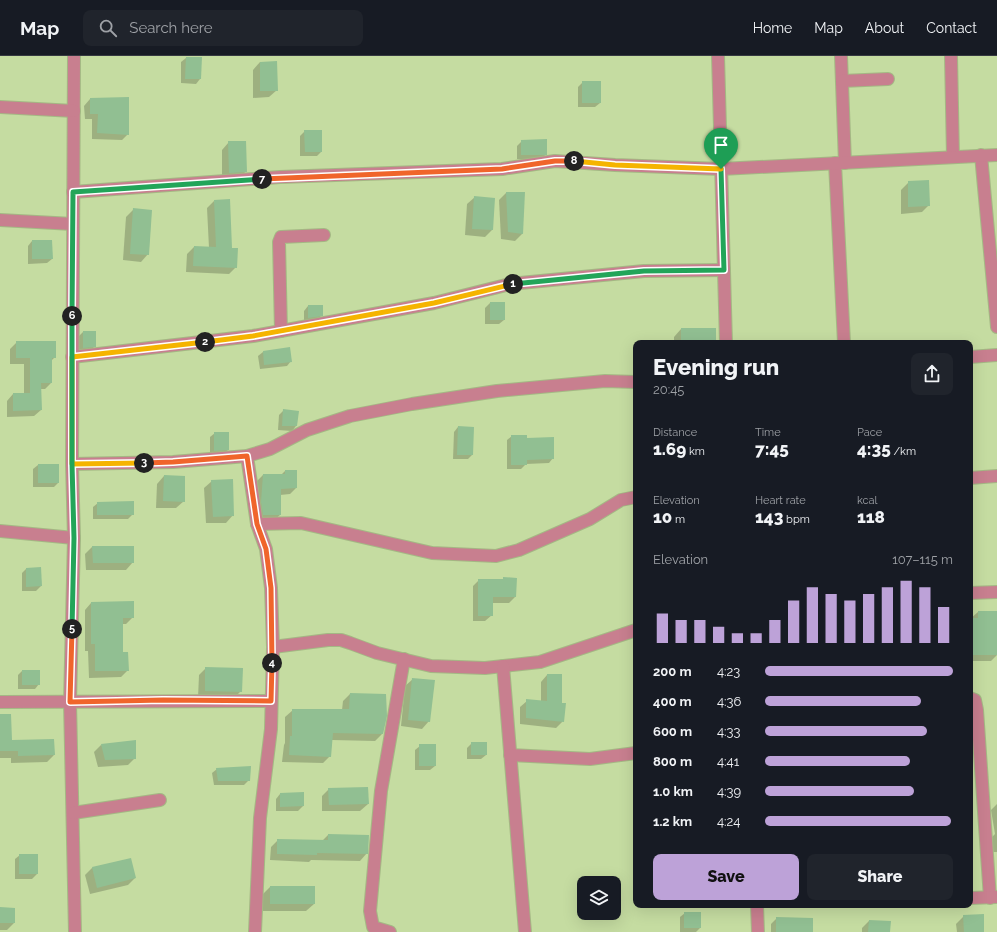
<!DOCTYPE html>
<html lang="en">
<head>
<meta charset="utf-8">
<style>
  :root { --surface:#171b24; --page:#20242c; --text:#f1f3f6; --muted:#9ea1a6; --line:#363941; --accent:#bda2d8 }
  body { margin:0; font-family:Raleway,sans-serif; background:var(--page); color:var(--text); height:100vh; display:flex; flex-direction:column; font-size:15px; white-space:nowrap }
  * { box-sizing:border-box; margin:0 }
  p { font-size:13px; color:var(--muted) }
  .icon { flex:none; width:22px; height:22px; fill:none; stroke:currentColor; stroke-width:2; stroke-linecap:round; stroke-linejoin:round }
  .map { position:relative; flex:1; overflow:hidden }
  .side { position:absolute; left:633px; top:284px; width:340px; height:568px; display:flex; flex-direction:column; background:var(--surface); border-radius:8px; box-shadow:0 4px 16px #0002 }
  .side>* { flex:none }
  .tools { position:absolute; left:577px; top:820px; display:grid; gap:8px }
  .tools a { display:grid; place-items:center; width:44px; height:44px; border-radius:8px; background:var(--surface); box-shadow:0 4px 16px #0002; font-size:20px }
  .pin { position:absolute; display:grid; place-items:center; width:34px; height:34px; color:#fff; margin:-41px -17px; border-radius:50% 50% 50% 0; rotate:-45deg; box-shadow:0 0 4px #0007 }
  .pin .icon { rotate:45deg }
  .km { position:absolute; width:20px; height:20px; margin:-10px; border-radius:50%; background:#222; color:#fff; font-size:11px; line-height:20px; text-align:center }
  .round { display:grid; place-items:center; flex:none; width:42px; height:42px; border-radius:8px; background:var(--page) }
  .summary { display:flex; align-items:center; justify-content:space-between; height:68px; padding:0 20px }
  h1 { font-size:22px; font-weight:800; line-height:30px }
  .metrics { display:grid; grid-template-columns:repeat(3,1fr); gap:6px; height:68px; padding:4px 20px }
  .metrics div { display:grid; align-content:center }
  .metrics b { font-size:17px; font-weight:800 }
  .metrics small { font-size:11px; font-weight:400 }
  .metrics p { font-size:11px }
  .chart { height:112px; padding:8px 20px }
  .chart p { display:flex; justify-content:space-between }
  .chart svg { width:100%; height:72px; margin-top:4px; stroke:var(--accent); stroke-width:6 }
  .cta { display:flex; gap:8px; margin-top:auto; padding:8px 20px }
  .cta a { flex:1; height:46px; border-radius:8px; background:var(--accent); color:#111; font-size:16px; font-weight:800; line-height:46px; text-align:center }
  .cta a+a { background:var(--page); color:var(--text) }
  ul { padding:0 20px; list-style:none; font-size:13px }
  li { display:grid; grid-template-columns:64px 48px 1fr; align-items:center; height:30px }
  li i { height:10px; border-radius:5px; background:var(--accent) }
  header { display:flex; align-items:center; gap:24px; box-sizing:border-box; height:56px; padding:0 20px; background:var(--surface); border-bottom:1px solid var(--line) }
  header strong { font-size:19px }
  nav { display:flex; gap:22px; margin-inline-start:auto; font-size:14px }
  .search { width:280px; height:36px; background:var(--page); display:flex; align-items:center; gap:10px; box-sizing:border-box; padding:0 14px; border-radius:8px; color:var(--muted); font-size:15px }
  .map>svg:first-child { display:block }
</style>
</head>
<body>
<header>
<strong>Map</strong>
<div class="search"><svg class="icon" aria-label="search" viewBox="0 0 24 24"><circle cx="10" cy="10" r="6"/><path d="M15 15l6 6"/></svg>Search here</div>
<nav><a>Home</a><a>Map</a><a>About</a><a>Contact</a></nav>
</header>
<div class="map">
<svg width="997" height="876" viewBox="0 0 997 876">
  <rect width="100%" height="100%" fill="#c5dca1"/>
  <g fill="#0003">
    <polygon points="186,2 201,2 200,23 196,28 181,27 181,6"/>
    <polygon points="260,6 277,34 269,41 253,42 253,14"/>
    <polygon points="583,26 600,47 595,51 578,51 578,31"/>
    <polygon points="90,43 128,78 122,84 92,83 92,63 85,63 84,50"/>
    <polygon points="305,75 321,96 317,100 300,100 300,80"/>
    <polygon points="522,85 546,98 542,103 517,103 517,90"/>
    <polygon points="229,86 246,115 239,123 222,124 222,94"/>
    <polygon points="909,126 929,149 922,156 901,158 901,134"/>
    <polygon points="506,137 524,137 522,178 515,185 501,183 499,144"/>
    <polygon points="475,141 492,174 485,181 465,179 467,148"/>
    <polygon points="214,145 236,211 229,218 186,216 187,198 194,191 209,192 207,152"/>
    <polygon points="133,154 151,154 148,198 141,206 123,204 126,161"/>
    <polygon points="32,185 52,203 47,207 28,208 28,190"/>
    <polygon points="490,247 504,264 499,268 485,268 485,252"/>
    <polygon points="308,250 322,259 317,264 304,266 304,255"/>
    <polygon points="681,273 715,287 674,287 674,281"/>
    <polygon points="83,276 95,290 90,295 79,296 79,280"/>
    <polygon points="17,286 55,301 51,305 51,327 45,333 40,333 41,354 34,360 7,361 7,345 13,338 24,338 24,308 10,308 10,293"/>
    <polygon points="263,296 291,305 287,310 260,313 258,300"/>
    <polygon points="283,355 298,356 296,370 292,375 278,374 279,359"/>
    <polygon points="458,371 472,399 468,403 453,403 454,376"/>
    <polygon points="215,377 228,394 223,398 210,399 210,381"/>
    <polygon points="512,380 526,383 553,402 549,407 526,408 521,413 507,413 507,384"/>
    <polygon points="38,409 58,427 54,431 33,431 33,413"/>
    <polygon points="285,415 296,432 290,438 280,439 280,459 273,465 257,465 256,426 263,419 281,419"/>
    <polygon points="164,420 184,421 184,445 176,452 156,452 157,428"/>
    <polygon points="212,425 233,459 226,467 206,467 204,432"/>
    <polygon points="98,447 133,458 128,463 93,463 93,451"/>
    <polygon points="92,491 133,491 133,506 126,514 86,514 85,498"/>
    <polygon points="26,513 41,530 36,535 22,535 22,517"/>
    <polygon points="479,524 515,541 509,547 492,547 492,559 485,565 473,565 473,530"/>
    <polygon points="91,547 133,561 126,568 122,568 122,597 128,614 121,621 89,622 88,595 85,595 85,554"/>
    <polygon points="978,556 997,556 997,599 991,605 970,605 970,563"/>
    <polygon points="206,612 241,635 234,642 198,642 199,619"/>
    <polygon points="22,615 39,628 35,633 18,633 18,619"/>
    <polygon points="547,619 563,665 556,672 520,668 520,651 527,645 541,646 541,626"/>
    <polygon points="413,623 429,665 422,673 401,670 405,630"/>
    <polygon points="350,638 385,639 382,678 375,685 332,684 330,700 323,707 282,706 284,689 285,687 285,661 293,654 342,654 343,645"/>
    <polygon points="0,659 11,685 54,699 47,706 11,707 11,702 0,702"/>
    <polygon points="472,687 486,699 481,703 467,703 467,692"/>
    <polygon points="101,689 135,702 128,709 98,711 94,696"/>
    <polygon points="420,690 435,710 430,714 415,714 415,694"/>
    <polygon points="217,713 249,724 244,729 214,729 212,717"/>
    <polygon points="329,733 368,748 360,755 322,755 322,740"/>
    <polygon points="303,737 303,750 298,755 276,755 276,743 280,738"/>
    <polygon points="997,748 997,796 991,796 992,781 995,778 991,754"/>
    <polygon points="328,779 367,797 360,805 311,804 309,806 270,804 271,791 278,784 322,785"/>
    <polygon points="20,799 37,818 32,823 15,823 15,803"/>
    <polygon points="130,803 135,822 128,829 90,838 85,819 92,812"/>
    <polygon points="270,831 314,848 306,855 263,855 263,838"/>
    <polygon points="0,852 14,867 7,874 0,874"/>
    <polygon points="685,857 700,872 696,876 680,876 680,861"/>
    <polygon points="964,860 983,876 957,876 956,868"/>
    <polygon points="777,862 812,876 771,876 771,868"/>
    <polygon points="869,865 889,876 862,876 862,872"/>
  </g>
  <g fill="#91bf92">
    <polygon points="186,1 202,1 201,23 185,23"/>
    <polygon points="277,5 278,35 260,35 260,6"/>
    <rect x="582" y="25" width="19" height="22"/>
    <polygon points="129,41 129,79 97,77 98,58 90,58 90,42"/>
    <polygon points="304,74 322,74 322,96 305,96"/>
    <polygon points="547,83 547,99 521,99 521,84"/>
    <polygon points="228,85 246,85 247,116 229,117"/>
    <polygon points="929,124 930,150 908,151 908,125"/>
    <polygon points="506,136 525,136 523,178 508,176"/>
    <polygon points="474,140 495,142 493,174 472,173"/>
    <polygon points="230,143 232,192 238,192 237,212 193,210 194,190 216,191 214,144"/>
    <polygon points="133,152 152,154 149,199 130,198"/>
    <polygon points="32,184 52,184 53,203 32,203"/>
    <rect x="490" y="246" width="15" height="18"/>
    <polygon points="308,249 323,249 323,260 308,262"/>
    <rect x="681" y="272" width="35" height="15"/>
    <polygon points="83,275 96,275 96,291 83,292"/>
    <polygon points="16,285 56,285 56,302 52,302 52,327 41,327 42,354 13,355 13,337 30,337 30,302 16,302"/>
    <polygon points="290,291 292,306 264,309 263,295"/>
    <polygon points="283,353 299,355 297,370 282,370"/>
    <polygon points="458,370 474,371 473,399 457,399"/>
    <polygon points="214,376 229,376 229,394 214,395"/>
    <polygon points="511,379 527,379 527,382 554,381 554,403 527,404 527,409 511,409"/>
    <rect x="38" y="408" width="21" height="19"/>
    <polygon points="285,414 297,414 297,432 281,433 281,459 263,459 261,446 263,418 285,418"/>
    <polygon points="164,419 185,420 185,446 163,445"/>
    <polygon points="233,423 234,460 213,461 211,424"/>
    <polygon points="134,445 134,459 97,459 97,446"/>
    <polygon points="92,490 134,490 134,507 93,507"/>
    <polygon points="41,511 42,530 26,531 26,512"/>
    <polygon points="503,521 517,522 516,541 493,541 493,560 478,560 478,523 503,523"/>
    <polygon points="134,545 134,562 123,562 123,596 128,596 129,615 95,615 95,588 91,588 91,546"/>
    <polygon points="978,555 997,555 997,599 970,599 970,562 978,562"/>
    <polygon points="205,611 243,612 242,636 205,635"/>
    <rect x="22" y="614" width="18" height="15"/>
    <polygon points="547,618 562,618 562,647 566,647 564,666 526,662 526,643 547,645"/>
    <polygon points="412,622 435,624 430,666 408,664"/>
    <polygon points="350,637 386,638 387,660 383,678 333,677 331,701 289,699 290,680 292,680 292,653 349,653"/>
    <polygon points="0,658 11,658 12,684 54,683 55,699 18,700 18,695 0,695"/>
    <polygon points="136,684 136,703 105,704 101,688"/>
    <rect x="471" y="686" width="16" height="13"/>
    <rect x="419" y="688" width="17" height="22"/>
    <polygon points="251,710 250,725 218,725 216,712"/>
    <polygon points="368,731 369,748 329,749 328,732"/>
    <polygon points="304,736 304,750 280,751 280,737"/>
    <polygon points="328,778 369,779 368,798 317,797 317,799 277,798 277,783 328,784"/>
    <rect x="19" y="798" width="19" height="20"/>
    <polygon points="131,802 136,822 97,832 92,811"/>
    <rect x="270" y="830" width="45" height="18"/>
    <polygon points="0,851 15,852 15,867 0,867"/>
    <rect x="684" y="856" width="17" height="16"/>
    <polygon points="984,858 984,876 964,876 963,859"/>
    <polygon points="776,861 813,862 813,876 776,876"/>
    <polygon points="869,864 891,865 890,876 868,876"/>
  </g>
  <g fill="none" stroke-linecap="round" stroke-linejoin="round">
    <g stroke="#a4b884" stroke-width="14">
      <g id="minor">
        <polyline points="74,0 72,408 74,482 70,646 75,876"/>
        <polyline points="718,0 726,287"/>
        <polyline points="841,0 845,107"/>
        <polyline points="951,0 953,101"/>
        <polyline points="842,25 888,23"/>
        <polyline points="0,51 74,55"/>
        <polyline points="981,99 997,271"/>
        <polyline points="835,107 844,287"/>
        <polyline points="73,136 280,121 502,113 555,105 615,109 721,113 997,99"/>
        <polyline points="0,164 73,168"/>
        <polyline points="281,275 279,186 281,181 324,179"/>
        <polyline points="72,301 253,280 434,247 510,228 644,215 724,214"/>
        <polyline points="970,301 997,299"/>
        <polyline points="247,400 257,468 266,493 271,532 273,591 271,673 260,762 255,876"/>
        <polyline points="72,408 173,406 247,400 270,393 307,374 350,360 412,348 497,335 605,325 636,326"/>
        <polyline points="970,422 997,420"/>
        <polyline points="257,468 301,467 432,497 496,500 519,494 590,463 621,444 636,441"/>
        <polyline points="0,475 74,482"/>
        <polyline points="970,537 997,536"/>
        <polyline points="273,591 328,584 341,584 350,587 377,597 431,610 485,612 540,606 636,574"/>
        <polyline points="503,610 525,876"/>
        <polyline points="970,642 975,644 977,654 990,842"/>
        <polyline points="0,646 271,645"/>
        <polyline points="510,699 590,703 636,697"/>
        <polyline points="73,757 160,744"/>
        <polyline points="970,842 997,841"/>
        <polyline points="757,849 758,876"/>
        <polyline points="390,876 373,871 370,855 381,735 404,603"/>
      </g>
    </g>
    <use href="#minor" stroke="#c87f8f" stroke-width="12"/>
  </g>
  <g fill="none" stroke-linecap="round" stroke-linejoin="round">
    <g stroke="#fff" stroke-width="8">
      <polyline id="split-1" points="513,228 644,215 724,214 721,113"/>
    </g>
    <g stroke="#fff" stroke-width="8">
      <polyline id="split-2" points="205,286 253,280 434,247 513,228"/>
    </g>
    <g stroke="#fff" stroke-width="8">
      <polyline id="split-3" points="144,407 72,408 72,301 205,286"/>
    </g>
    <g stroke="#fff" stroke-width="8">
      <polyline id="split-4" points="144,407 173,406 247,400 257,468 266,493 271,532 272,607"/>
    </g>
    <g stroke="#fff" stroke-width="8">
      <polyline id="split-5" points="72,573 70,646 163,644 271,645 272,607"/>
    </g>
    <g stroke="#fff" stroke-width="8">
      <polyline id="split-6" points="72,573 74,482 72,408 72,260"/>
    </g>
    <g stroke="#fff" stroke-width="8">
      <polyline id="split-7" points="72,260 73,136 262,123"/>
    </g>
    <g stroke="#fff" stroke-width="8">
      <polyline id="split-8" points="262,123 502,113 555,105 574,105"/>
    </g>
    <g stroke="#fff" stroke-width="8">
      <polyline id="split-9" points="574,105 615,109 721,113"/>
    </g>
    <use href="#split-1" stroke="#22a559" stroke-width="5"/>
    <use href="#split-2" stroke="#f5b400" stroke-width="5"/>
    <use href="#split-3" stroke="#f5b400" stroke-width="5"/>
    <use href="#split-4" stroke="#f0652b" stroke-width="5"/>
    <use href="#split-5" stroke="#f0652b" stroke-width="5"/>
    <use href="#split-6" stroke="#22a559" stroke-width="5"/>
    <use href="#split-7" stroke="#22a559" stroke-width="5"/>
    <use href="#split-8" stroke="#f0652b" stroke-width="5"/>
    <use href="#split-9" stroke="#f5b400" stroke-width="5"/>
  </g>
</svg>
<div class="tools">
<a><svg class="icon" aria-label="layers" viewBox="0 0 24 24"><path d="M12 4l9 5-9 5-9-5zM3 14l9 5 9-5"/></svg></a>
</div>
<div class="pin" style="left:721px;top:113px;background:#1e9e55"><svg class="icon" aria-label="arrive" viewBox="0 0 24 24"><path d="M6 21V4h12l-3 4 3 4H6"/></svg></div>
<b class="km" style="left:513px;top:228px">1</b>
<b class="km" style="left:205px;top:286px">2</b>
<b class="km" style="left:144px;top:407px">3</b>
<b class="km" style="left:272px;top:607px">4</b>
<b class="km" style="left:72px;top:573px">5</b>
<b class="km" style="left:72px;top:260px">6</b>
<b class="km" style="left:262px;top:123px">7</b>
<b class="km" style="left:574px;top:105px">8</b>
<section class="side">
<div class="summary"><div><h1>Evening run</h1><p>20:45</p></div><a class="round"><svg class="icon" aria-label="share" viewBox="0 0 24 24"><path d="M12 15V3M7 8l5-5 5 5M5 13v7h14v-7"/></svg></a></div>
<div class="metrics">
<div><p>Distance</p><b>1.69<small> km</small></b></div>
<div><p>Time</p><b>7:45</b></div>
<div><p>Pace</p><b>4:35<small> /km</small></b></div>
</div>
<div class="metrics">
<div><p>Elevation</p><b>10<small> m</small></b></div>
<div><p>Heart rate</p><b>143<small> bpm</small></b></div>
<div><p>kcal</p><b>118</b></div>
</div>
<div class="chart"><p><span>Elevation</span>107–115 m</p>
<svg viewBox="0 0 160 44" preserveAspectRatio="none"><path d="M5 44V26M15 44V30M25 44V30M35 44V34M45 44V38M55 44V38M65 44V30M75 44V18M85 44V10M95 44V14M105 44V18M115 44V14M125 44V10M135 44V6M145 44V10M155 44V22"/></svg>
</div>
<ul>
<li><b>200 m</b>4:23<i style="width:100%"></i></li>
<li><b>400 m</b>4:36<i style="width:83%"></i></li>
<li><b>600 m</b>4:33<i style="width:86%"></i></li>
<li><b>800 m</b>4:41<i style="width:77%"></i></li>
<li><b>1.0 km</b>4:39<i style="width:79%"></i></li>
<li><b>1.2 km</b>4:24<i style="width:99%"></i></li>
</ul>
<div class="cta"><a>Save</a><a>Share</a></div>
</section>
</div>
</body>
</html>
